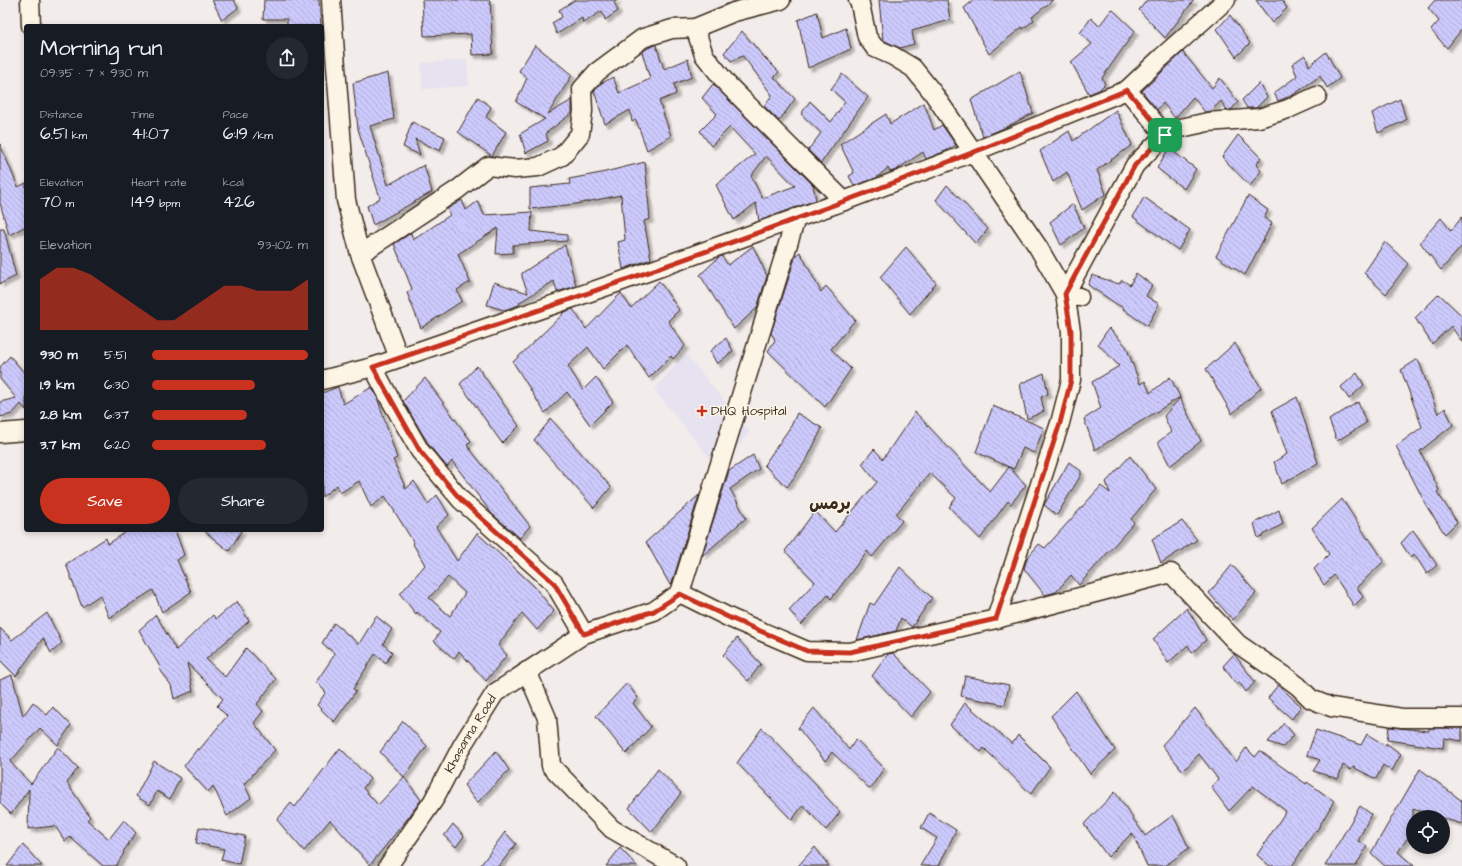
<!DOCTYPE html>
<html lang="en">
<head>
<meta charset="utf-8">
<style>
  :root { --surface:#171b24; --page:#242831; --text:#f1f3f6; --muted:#9ea1a6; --accent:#c8321e }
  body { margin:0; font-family:"Architects Daughter","Playpen Sans Arabic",sans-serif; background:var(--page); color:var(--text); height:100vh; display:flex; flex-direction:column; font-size:15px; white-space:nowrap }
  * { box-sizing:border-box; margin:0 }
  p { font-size:13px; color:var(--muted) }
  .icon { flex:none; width:22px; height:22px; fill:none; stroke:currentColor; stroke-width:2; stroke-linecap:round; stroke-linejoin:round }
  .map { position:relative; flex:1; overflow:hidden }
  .sheet { position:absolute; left:24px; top:24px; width:300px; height:508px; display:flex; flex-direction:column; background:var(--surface); border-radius:4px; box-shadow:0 2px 6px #0003 }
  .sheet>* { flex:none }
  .controls { position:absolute; left:1406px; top:810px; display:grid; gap:8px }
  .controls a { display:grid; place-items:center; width:44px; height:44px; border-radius:50%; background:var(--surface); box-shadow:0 2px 6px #0003; font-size:20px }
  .pin { position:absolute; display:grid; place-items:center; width:34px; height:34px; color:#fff; margin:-17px; border-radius:8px; box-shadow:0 2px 6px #0006 }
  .round { display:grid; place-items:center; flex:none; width:42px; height:42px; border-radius:21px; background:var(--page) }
  .summary { display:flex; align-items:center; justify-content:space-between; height:68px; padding:0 16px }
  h1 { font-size:22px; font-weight:600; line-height:30px }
  .metrics { display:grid; grid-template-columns:repeat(3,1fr); gap:6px; height:68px; padding:4px 16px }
  .metrics div { display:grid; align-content:center }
  .metrics b { font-size:17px; font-weight:600 }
  .metrics small { font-size:11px; font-weight:400 }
  .metrics p { font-size:11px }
  .chart { height:112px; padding:8px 16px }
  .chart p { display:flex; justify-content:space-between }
  .chart svg { width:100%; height:72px; margin-top:4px; fill:var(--accent); opacity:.7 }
  .button { display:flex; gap:8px; margin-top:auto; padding:8px 16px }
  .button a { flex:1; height:46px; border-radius:24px; background:var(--accent); color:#fff; font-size:16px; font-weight:600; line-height:46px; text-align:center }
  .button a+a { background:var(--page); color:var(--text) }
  ul { padding:0 16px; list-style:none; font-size:13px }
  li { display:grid; grid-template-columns:64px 48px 1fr; align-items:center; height:30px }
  li i { height:10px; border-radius:5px; background:var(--accent) }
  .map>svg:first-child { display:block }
</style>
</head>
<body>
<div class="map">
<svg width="1462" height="866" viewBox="0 0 1462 866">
  <defs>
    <pattern id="building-back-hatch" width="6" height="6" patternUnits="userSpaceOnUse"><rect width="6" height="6" fill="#ccc9fc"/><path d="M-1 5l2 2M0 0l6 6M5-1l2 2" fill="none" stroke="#b0add8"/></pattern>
    <filter id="shadow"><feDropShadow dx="3.5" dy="3.5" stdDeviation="1" flood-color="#0004"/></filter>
  </defs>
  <rect width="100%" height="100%" fill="#f2ecea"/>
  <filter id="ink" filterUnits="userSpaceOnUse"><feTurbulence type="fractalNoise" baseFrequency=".025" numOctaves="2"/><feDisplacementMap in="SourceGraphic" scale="8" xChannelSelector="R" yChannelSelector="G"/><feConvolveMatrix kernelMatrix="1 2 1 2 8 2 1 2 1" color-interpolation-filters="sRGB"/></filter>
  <g filter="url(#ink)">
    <g fill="#e7e2ef">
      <polygon points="467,60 469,86 422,89 421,63"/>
      <polygon points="685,353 750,432 719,469 654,390"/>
    </g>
    <g fill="url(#building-back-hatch)" stroke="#3b2a1e" fill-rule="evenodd" filter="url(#shadow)">
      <polygon points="212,0 234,0 238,8 222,20"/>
      <polygon points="264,0 319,0 321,26 287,26 287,19 263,19"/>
      <polygon points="422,0 490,0 493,54 472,55 471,34 424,36"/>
      <polygon points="575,0 618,0 614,2 618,11 605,20 602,11 583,23 582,18 557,34 552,23 562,17 559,10"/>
      <polygon points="879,0 947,0 950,20 912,31 914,44 900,48 883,40"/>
      <polygon points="974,0 1053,0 1032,17 1034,20 1023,29 1022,27 989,54 964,8"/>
      <polygon points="1147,0 1194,0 1165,38 1139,10"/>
      <polygon points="1256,0 1282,0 1287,8 1272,23"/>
      <polygon points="1435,0 1462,0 1462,29 1447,48 1431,30 1439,21 1428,8"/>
      <polygon points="1112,9 1135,31 1102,78 1105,84 1099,90 1089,94 1071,62 1092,44 1080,33 1091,18 1099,26"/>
      <polygon points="817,12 823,38 846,28 851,49 808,68 798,20"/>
      <polygon points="1230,15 1250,43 1236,57 1217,29"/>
      <polygon points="742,31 761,54 779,72 774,77 795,99 779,121 764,106 772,95 743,56 731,61 724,53"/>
      <polygon points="535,45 572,75 548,114 572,100 572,113 546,133 548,141 526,153 520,134 545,119 516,102 527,78 519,71"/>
      <polygon points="656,45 664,69 688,59 692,77 674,84 676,94 659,101 671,136 647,150 636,120 632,122 630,110 605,124 594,91 600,84 613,77 619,93 650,79 642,52 648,48"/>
      <polygon points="1183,52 1212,88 1220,78 1238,102 1231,110 1227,110 1221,101 1211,111 1205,112 1193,97 1175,118 1163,103 1157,110 1142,91"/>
      <polygon points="1326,52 1340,78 1327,88 1320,76 1293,95 1278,101 1274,93 1297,76 1292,64 1305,55 1309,66"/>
      <polygon points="1020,71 1033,113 1006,127 983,137 971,100"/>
      <polygon points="388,73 394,119 370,126 388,185 424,165 432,192 373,225 367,206 380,198 358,129 353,83"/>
      <polygon points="842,74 868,97 821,163 808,150 821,133 801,114 810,101 831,122 845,102 831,89"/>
      <polygon points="1259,83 1267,97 1256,108 1247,108 1242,100"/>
      <path d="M713,84l100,101 3,15 -57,21 -3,-18 -22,17 -18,-35 39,-31 -25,-27 -19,19 -11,-15 17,-17 -15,-16zM766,156l29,30 -33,12 -11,-22z"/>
      <polygon points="478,97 491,107 486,117 506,132 492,156 458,132"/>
      <polygon points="1400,99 1406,120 1378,133 1372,113"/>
      <polygon points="924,103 934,130 942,125 956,145 948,150 926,159 923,152 896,170 890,172 888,168 876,178 854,186 849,176 854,173 840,144 886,114 890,124"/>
      <polygon points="1116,110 1132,145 1097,170 1106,194 1082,210 1067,172 1053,182 1040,151 1069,131 1073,141"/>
      <polygon points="412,122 445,137 440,151 415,139 420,155 403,147"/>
      <polygon points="1238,135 1261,158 1256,165 1261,171 1250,186 1222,157"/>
      <polygon points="0,144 18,187 26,183 26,226 9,235 0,203"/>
      <polygon points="1169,148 1196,169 1184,189 1157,168"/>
      <polygon points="645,162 650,219 644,221 651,259 623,269 618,242 625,240 621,195 576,204 530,209 530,188 570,184 569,179 601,173"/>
      <polygon points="947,185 988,229 976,244 936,200"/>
      <polygon points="1248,196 1268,210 1264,218 1272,223 1245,275 1216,256"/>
      <polygon points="1144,197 1190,230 1178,250 1133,217"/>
      <polygon points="462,200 466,210 478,201 484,215 532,212 531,231 567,235 567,241 513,245 513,253 496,254 498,228 458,254 470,282 457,290 462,301 421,328 407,293 412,289 394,244 411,233 413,240 450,215 447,209"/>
      <polygon points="1073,204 1084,228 1061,245 1050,222"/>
      <polygon points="1462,217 1462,246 1441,270 1420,242 1441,218 1451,231"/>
      <polygon points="0,229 4,229 16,276 0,284"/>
      <polygon points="1385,242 1408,264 1386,294 1364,273"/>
      <polygon points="565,245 576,286 557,292 554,281 520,302 519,305 504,310 487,305 494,282 528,293 522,277 522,273"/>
      <polygon points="753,246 767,276 757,308 734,329 700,275 719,257 722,256 728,265"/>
      <polygon points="906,247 936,283 910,314 880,277"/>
      <polygon points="800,252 821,292 826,286 855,320 831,349 851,369 825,407 768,351 775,340 771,333 796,255"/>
      <polygon points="1136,273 1152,285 1146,296 1159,304 1147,326 1123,309 1124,308 1118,305 1088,285 1092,275 1119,284 1122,280 1130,285"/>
      <polygon points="659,281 679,310 668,321 685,346 673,359 671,356 649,378 627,345 603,369 588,347 568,366 583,390 596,377 613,402 590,425 567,392 545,413 513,362 563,314 562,313 573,309 586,329 621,293 631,308"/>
      <polygon points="1439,294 1462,316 1462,342 1451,326 1432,344 1415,318"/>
      <polygon points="1109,328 1126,346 1140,384 1145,381 1150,393 1170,377 1180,397 1095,450 1084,419 1101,408 1092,382 1119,366 1098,344"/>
      <polygon points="726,338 733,351 717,364 710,351"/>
      <polygon points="1235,343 1261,388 1232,414 1206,369"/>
      <polygon points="10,356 26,375 26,410 21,404 12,414 0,417 0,402 16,398 0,379 0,367"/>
      <polygon points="1418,359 1438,414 1445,408 1453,425 1420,451 1439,490 1437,492 1457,522 1445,534 1427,507 1396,446 1422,427 1401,370"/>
      <polygon points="477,366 519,426 502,443 460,384"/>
      <polygon points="1044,373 1048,394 1041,397 1044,411 1027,419 1020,384"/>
      <polygon points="1357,373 1364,385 1349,399 1341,387"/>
      <polygon points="425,378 471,441 467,445 530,526 520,538 492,514 452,461 447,467 429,445 403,401"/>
      <path d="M338,387l5,17 29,-17 5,10 20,61 -4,2 13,29 8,-8 14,23 9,-9 12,20 -13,12 21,34 20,-28 56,52 21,26 -17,19 -15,-17 -24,32 9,10 -21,26 -27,-30 -5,8 -20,-18 6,-9 -23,-20 -1,2 -16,-20 25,-29 -12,-21 1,-1 -29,-47 -14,11 -12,-26 -19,12 -3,-8 -15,12v-104zM448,577l17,16 -15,23 -21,-18z"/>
      <polygon points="1297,397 1318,463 1282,484 1274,462 1287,454 1272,411"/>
      <polygon points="1180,398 1201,441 1170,466 1158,442 1171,432 1164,416"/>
      <polygon points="1358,402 1366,423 1337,441 1329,420"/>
      <polygon points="993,406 1044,428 1034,453 1023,448 1014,469 1009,467 1026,485 1011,504 1008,501 980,539 949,507 956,498 930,473 896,514 902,521 872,557 867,551 831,599 828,595 801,625 789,610 815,582 785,551 815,511 835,532 877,482 862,464 874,449 883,459 915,412 990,492 1009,467 976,452"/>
      <polygon points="797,413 822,428 807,459 787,487 764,465 791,426"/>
      <polygon points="551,419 611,487 594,508 534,440"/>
      <polygon points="753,455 759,469 730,489 746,518 702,556 729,471"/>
      <polygon points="1130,456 1156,489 1131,519 1134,523 1079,585 1071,575 1056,592 1045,595 1024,569 1027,558 1039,544 1045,548 1101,486 1110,493 1106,482"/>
      <polygon points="1069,462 1081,471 1081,475 1057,515 1044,505"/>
      <polygon points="699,495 672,583 670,585 646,542"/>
      <polygon points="1342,499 1368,539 1369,538 1384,561 1357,587 1363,597 1354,606 1334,575 1324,585 1314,569 1329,554 1312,528"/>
      <polygon points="1279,510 1283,524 1258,538 1254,523"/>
      <polygon points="1182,521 1197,540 1161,563 1152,539"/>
      <polygon points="129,530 175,530 184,555 177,560 191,592 162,612 153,590 109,618 100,595 82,607 66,564 106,538 108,544"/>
      <polygon points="203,530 242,530 229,551"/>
      <polygon points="1413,530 1437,565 1427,574 1414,554 1411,558 1401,543"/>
      <polygon points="1232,565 1256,593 1233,620 1209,593"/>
      <polygon points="900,567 932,598 912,627 901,618 896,631 857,640 870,603 874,605"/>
      <polygon points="237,601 249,621 206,659 225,677 246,648 276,679 257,704 263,711 254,723 275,750 244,784 251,798 227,816 213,786 208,792 184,766 198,748 199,750 227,716 217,706 223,699 187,663 193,691 174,699 171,685 159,668 160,667 139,630 156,615 176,650 213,615 216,619"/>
      <polygon points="1187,608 1206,640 1192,653 1188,645 1168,663 1153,639"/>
      <polygon points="47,613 62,643 51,653 43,638 16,676 0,660 0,628 12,640"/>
      <polygon points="376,616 392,629 383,644 392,652 386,663 375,654 353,689 356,691 334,722 317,705 326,692 316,682 335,654 322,643 334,623 359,644"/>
      <polygon points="737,638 761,664 748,681 723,655"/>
      <polygon points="893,653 930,692 911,717 872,676 888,654"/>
      <polygon points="1234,654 1255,682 1246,692 1239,682 1237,685 1223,666"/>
      <polygon points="12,675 23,716 33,702 47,715 53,707 71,725 58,745 40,728 10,762 31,784 58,747 78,768 67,783 90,817 87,820 109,839 124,820 136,833 123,852 124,853 116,866 103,866 70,837 65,841 55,826 28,829 29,789 11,814 0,803 0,680"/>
      <polygon points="965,676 1009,685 1005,705 961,696"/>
      <polygon points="627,683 638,698 633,703 651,727 626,754 596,716"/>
      <polygon points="1278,685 1301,706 1292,719 1268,698"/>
      <polygon points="1076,691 1115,750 1090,774 1051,716"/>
      <polygon points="965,703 1012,744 1018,735 1050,767 1031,794 984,748 981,752 950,725"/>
      <polygon points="814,708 849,750 856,739 884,768 870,789 832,752 825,761 798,728"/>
      <polygon points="1195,708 1236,762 1246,748 1255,757 1260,751 1306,784 1307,782 1334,801 1316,832 1315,831 1292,866 1270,866 1257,855 1286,811 1253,786 1229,811 1211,787 1218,779 1199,754 1183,771 1162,745"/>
      <polygon points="403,721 427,746 404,777 380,752"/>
      <polygon points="1284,723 1294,735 1283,747 1268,742"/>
      <polygon points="1389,727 1429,731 1429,728 1462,728 1462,741 1444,738 1443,748 1387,740"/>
      <polygon points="762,728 818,786 817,787 840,812 826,830 803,805 792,820 737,763"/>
      <polygon points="1316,730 1361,745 1367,734 1386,746 1386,743 1401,754 1392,771 1383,765 1376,779 1353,767 1351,770 1343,765 1338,779 1313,771 1320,760 1307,755"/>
      <polygon points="340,748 370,779 363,788 378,805 404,777 421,800 408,818 370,865 330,820 304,851 277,820 291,803 295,807"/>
      <polygon points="496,751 509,770 477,803 464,785"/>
      <polygon points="154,761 180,778 170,799 157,791 150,805 136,796"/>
      <polygon points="658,769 681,793 652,832 629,808"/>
      <polygon points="1420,769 1462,801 1462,824 1413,809 1413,830 1398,852 1414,866 1385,866 1371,853"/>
      <polygon points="1115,792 1145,836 1173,815 1189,848 1165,866 1147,866 1132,833 1108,857 1084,824"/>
      <polygon points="1360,806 1371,814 1358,841 1367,846 1356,866 1325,866"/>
      <polygon points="929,813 956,830 939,866 920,866 937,838 921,828"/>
      <polygon points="453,824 464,836 456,847 444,836"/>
      <polygon points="199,827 245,836 239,864 221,860 224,849 196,843"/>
      <polygon points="505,832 516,844 499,866 480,866"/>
      <polygon points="23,845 42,866 7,866"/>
      <polygon points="815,847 829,866 798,866"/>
      <polygon points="620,848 637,866 606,866"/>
    </g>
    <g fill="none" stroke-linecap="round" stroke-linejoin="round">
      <g stroke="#3b2a1e" stroke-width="21">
        <g id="minor">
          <polyline points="30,0 31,26"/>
          <polyline points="331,0 346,200 360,254 399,358"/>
          <polyline points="858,0 860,4 867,37 875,48 893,56 913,68 933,93 1038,247 1065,294 1071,331 1071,380 1060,423 996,619"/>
          <polyline points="695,28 704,55 727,84 844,201"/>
          <polyline points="1127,90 1165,135"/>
          <polyline points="360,254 457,190 488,166 515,169 538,167 562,156 580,134 583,111 582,89 597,72 643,38 672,29 695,28 734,12 781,0"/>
          <polyline points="1079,297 1065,294 1135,165 1165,135 1172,130 1208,122 1259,118 1288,109 1317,96"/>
          <polyline points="373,367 390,399 420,451 461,500 554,583 584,634 654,611 680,593 730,618 807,651 850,652 996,619 1171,573 1238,644 1282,674 1298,686 1311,699 1331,707 1402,718 1462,718"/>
          <polyline points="322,380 373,367 622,281 844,201 973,152 1127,90 1162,57 1226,0"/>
          <polyline points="0,433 26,431"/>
          <polyline points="680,593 796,218"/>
          <polyline points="527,671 547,718 551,766 612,829 676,866"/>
          <path id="s1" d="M388,866l45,-65 30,-57 32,-51 89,-59"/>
        </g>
      </g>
      <use href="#minor" stroke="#fcf5e5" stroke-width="18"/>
    </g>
  </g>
  <g fill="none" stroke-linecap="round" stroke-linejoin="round" filter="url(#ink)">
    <g stroke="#fff" stroke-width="8">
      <path id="route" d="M1127,90l38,45 -30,30 -70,129 6,37v49l-11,43 -64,196 -146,33 -43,-1 -77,-33 -50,-24 -26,17 -70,23 -30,-51 -93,-83 -41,-49 -47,-84c201,-68 403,-138 601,-215 51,-20 102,-41 153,-62z"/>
    </g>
    <use href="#route" stroke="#c8321e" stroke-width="5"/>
  </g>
  <path fill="#c8321e" stroke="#fcf5e5" stroke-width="1.5" d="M700 405h4v4h4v4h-4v4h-4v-4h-4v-4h4z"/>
  <g text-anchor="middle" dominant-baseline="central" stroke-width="3" stroke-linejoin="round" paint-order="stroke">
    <g font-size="13" fill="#3b2a1e" stroke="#fcf5e5" text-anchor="start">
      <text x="711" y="411">DHQ Hospital</text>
    </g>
    <g font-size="13" fill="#3b2a1e" stroke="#fcf5e5">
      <text stroke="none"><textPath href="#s1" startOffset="156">Khasanna Road</textPath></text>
    </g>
    <g font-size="17" font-weight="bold" fill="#3b2a1e" stroke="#fcf5e5">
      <text x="830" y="504">برمس</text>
    </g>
  </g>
</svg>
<div class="controls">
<a><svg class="icon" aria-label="locate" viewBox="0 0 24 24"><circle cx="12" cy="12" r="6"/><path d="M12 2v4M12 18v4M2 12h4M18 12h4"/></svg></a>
</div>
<div class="pin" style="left:1165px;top:135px;background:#1e9e55"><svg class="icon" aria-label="arrive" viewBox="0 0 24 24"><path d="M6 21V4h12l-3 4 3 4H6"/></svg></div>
<section class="sheet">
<div class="summary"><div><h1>Morning run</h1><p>09:35 · 7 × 930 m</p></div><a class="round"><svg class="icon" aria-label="share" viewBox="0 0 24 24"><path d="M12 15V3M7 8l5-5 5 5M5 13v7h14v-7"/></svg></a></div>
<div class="metrics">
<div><p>Distance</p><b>6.51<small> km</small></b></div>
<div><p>Time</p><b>41:07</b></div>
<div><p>Pace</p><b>6:19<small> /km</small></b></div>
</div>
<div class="metrics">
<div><p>Elevation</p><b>70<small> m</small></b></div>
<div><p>Heart rate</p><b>149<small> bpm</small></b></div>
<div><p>kcal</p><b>426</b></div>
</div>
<div class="chart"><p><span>Elevation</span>93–102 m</p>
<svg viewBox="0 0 160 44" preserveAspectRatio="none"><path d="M0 44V13L10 6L20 6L30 10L40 17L50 24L60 31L70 38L80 38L90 31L100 24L110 17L120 17L130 20L140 20L150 20L160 13V44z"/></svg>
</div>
<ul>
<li><b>930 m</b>5:51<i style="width:100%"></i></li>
<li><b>1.9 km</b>6:30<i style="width:66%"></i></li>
<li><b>2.8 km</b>6:37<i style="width:61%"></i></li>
<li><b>3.7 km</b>6:20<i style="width:73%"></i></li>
</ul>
<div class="button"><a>Save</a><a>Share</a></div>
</section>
</div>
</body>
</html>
